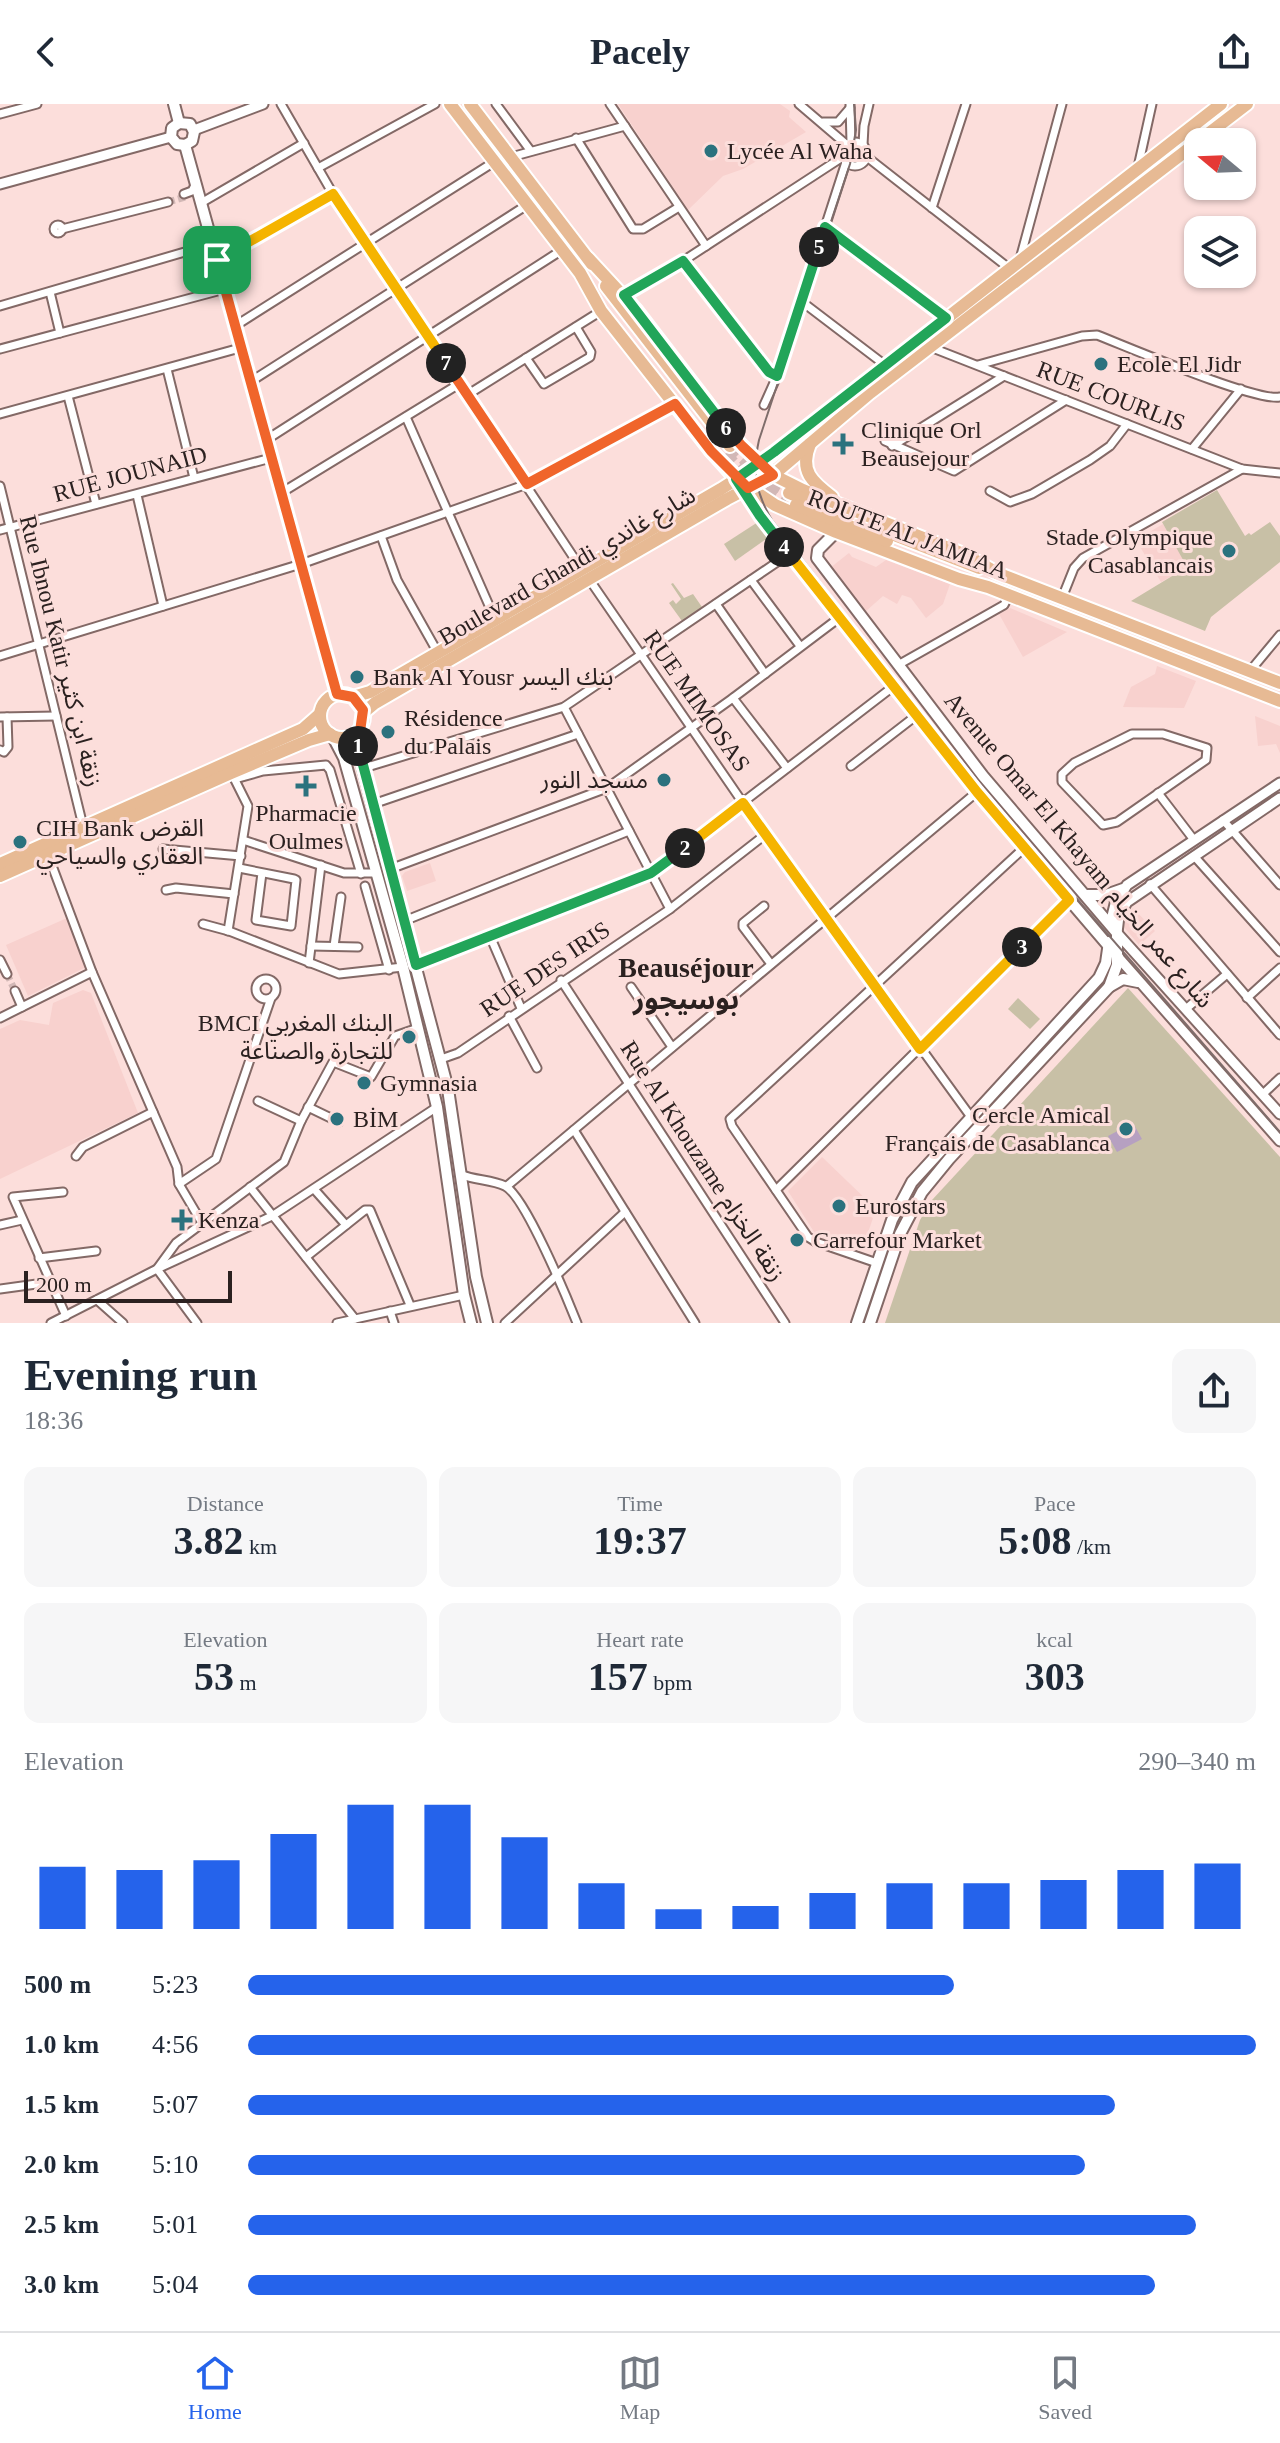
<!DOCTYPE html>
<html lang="en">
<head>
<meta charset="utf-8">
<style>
  :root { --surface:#fff; --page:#f6f6f7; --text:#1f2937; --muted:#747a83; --line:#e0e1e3; --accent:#2563eb }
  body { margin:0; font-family:"Times New Roman","Noto Sans Arabic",serif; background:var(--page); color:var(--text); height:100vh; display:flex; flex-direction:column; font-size:30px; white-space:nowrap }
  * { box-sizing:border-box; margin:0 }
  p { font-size:26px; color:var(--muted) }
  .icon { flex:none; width:44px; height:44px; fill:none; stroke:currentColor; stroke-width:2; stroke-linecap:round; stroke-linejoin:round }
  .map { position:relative; height:1219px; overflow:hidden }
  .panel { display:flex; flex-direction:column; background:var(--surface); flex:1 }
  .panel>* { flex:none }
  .needle { width:52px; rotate:289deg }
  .controls { position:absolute; left:1184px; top:24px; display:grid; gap:16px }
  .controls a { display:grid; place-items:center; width:72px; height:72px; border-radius:16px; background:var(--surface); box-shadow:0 2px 6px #0004; font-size:40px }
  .scale { position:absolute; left:24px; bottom:20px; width:208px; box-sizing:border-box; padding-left:8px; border:4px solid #2b2120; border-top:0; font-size:22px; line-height:28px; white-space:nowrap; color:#2b2120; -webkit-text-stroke:6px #fcdedb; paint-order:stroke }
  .pin { position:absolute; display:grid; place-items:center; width:68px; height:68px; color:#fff; margin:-34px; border-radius:16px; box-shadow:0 4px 12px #0006 }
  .km { position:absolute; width:40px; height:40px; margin:-20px; border-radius:50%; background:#222; color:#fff; font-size:22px; line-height:40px; text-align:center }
  .round { display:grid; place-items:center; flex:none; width:84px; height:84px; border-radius:16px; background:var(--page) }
  .summary { display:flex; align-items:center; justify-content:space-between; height:136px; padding:0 24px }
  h1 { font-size:44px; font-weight:700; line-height:60px }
  .figures { display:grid; grid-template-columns:repeat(3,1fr); gap:12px; height:136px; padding:8px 24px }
  .figures div { display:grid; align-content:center; border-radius:16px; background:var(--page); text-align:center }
  .figures b { font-size:40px; font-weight:700 }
  .figures small { font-size:22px; font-weight:400 }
  .figures p { font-size:22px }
  .chart { height:224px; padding:16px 24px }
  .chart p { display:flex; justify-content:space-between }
  .chart svg { width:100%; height:144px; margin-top:8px; stroke:var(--accent); stroke-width:6 }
  ul { padding:0 24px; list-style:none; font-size:26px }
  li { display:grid; grid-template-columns:128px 96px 1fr; align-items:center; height:60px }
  li i { height:20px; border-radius:10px; background:var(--accent) }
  header { display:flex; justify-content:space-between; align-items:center; height:104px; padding:0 24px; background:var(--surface); font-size:36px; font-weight:700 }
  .menu { display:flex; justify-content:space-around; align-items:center; height:112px; border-top:2px solid var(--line); background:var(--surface); font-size:22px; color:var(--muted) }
  .menu a { display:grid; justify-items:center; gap:4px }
  .menu .selected { color:var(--accent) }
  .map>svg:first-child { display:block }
</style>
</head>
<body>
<header><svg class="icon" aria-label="back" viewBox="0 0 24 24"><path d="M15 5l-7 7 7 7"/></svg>Pacely<svg class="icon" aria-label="share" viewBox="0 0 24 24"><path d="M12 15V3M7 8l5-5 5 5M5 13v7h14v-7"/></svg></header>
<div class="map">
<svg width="1280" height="1219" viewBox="0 0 1280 1219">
  <rect width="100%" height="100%" fill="#fcdedb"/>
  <g fill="#f8d1ce">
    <polygon points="618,0 780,0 790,7 789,13 806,28 743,65 723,72 688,106"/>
    <polygon points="1163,420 1188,463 1161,478 1136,436"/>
    <polygon points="849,449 852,453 876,463 886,456 950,480 943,500 926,514 911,494 902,491 897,500 883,492 866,507 830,464"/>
    <polygon points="1010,504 1067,528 1023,553 999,510"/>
    <polygon points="1157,562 1196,577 1184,604 1123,603 1131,583 1155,570"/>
    <polygon points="1255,612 1280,622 1280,649 1276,640 1258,642"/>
    <polygon points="430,759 436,777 407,787 402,772 405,768"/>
    <polygon points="1133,804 1155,827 1139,841 1124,823 1126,811"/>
    <polygon points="67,814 86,863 28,892 6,841"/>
    <polygon points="83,886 91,889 138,1009 0,1075 0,925 20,916 49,921 53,899"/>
    <polygon points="822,1053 873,1102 869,1112 873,1114 862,1146 816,1131 788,1087"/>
  </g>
  <g fill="#c8c0a6">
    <polygon points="1217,386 1245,432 1249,429 1251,431 1270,418 1280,432 1280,458 1211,513 1205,527 1131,497 1187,463 1162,418"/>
    <polygon points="758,418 769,433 735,457 724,440"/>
    <polygon points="673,479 684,494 693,490 702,503 682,517 669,499 673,496 676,500 681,495 671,480"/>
    <polygon points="1128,884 1280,1053 1280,1219 885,1219 920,1116 932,1096"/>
    <polygon points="1018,894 1040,915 1030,925 1008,905"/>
  </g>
  <polygon fill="#b6a0c1" points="1133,1019 1142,1035 1117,1048 1108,1032"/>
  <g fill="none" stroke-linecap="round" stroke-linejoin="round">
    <g stroke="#d2b8b6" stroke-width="7" stroke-dasharray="7 3.5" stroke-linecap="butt">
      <polyline points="168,98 185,93"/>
      <polyline points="7,870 15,887"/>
    </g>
    <g stroke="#d2b8b6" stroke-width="12" stroke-dasharray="12 6" stroke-linecap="butt">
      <polyline points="730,342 763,373 789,389"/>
      <polyline points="725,350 748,374 786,397"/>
    </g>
    <g stroke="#836966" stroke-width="11">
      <g id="minor">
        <polyline points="281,0 333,90 582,466"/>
        <polyline points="496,0 530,46"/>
        <polyline points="610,0 706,142"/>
        <polyline points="799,0 847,41"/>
        <polyline points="850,0 851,39"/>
        <polyline points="0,10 37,0"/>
        <polyline points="823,18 838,18 850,4"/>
        <polyline points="576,34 633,125 643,125 679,103"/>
        <circle cx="855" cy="50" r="12"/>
        <polyline points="863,41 864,22 869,0"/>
        <polyline points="511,53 625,22"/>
        <polyline points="867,53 1010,165"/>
        <polyline points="1138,63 1152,0"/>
        <polyline points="318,64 435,0"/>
        <polyline points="184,90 192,87 195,81"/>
        <polyline points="201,99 304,39"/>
        <polyline points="932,104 966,0"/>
        <circle cx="58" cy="125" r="4"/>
        <polyline points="825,123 946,214"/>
        <polyline points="62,125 168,98"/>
        <polyline points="1020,155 1062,0"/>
        <polyline points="217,156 333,90"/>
        <polyline points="683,157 766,264 777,272"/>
        <polyline points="50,188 60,229"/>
        <polyline points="624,191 683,157 844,52"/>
        <polyline points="801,197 885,261"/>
        <polyline points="0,202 212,140"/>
        <polyline points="235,222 494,58"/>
        <polyline points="930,243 1242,365 1280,369"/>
        <polyline points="0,245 225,185"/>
        <polyline points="526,254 544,280 590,253 591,248 576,223"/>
        <path d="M978,261l104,-29 15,-1c31,12 159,67 183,62"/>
        <polyline points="167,265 194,374"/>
        <polyline points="250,278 527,101"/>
        <polyline points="467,291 601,207"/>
        <polyline points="68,292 96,400"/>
        <polyline points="764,301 777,272 846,58"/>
        <polyline points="0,310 240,244"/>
        <polyline points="406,313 495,515"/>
        <polyline points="266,336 562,146"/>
        <polyline points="885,337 954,367 1066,296"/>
        <polyline points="892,342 1004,272"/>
        <polyline points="1192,345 1241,285"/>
        <polyline points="0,382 83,722"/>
        <polyline points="990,387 1010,398 1032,390 1090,356 1110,342 1127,320"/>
        <polyline points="281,389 459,280"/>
        <polyline points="137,391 163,502"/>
        <polyline points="0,426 271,354"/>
        <polyline points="381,432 397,476 438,549"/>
        <polyline points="589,475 743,699 971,1013"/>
        <polyline points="751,476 800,542"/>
        <polyline points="1062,494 1074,464 1083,454 1242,365"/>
        <polyline points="716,500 765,570"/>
        <polyline points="0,552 301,460 527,380 675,300"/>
        <polyline points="898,561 1004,501 1009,491"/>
        <polyline points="1250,567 1280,531"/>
        <polyline points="733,594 787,664"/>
        <polyline points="564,603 670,805"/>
        <polyline points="0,613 56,612"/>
        <polygon points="1132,630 1163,630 1207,644 1206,656 1117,718 1103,721 1062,678 1062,670 1074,659"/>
        <polyline points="0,646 4,648 8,643 7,613"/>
        <polyline points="851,662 917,611"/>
        <polyline points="364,664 564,603 789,450"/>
        <polyline points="235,675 263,667 326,661 330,666 361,770"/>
        <polyline points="1158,689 1194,736"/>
        <polyline points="373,700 578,630"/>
        <polyline points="1223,716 1280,781"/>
        <polyline points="243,736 344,769 376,769"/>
        <polyline points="163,745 241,752"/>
        <polyline points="48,751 92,868 177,1063 179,1080 202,1119"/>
        <polyline points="1194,752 1280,848"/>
        <polyline points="239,764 294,775 296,776 291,822 256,816 262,769"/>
        <polyline points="390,765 607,684 733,594 839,514"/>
        <polyline points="1150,780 1280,931"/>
        <polyline points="365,782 389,866"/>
        <polyline points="166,786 176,784 234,790"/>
        <polyline points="764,802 743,819 743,823 771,860"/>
        <polyline points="404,817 629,727"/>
        <polyline points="203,820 229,827 339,870 403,863"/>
        <polyline points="228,827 248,702 234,674"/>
        <polyline points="490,832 521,904"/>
        <polyline points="311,842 358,843"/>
        <polyline points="334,842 341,793"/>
        <polyline points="0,856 7,870"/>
        <polyline points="309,859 321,761"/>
        <polyline points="416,861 651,769 894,582"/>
        <circle cx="266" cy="885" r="10"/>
        <polyline points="561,876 785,1219"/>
        <polyline points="631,883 672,943"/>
        <polyline points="15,887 22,903"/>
        <polyline points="1247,894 1280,864"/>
        <polyline points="1187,904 1227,870"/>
        <polyline points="509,912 537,964"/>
        <polyline points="0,914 92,868"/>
        <polyline points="441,955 458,949 670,805 766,730"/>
        <polyline points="1263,990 1280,974"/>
        <polyline points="258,997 301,1017"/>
        <polyline points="308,1003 339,1018"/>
        <polyline points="574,1026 695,1219"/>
        <polyline points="76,1052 83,1043 153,1008"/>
        <path d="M462,1071c13,5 31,5 43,11 20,10 62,112 72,137"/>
        <polyline points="179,1080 216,1055 271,894"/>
        <polyline points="507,1082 977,688"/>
        <polyline points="250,1083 355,1215"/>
        <polyline points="314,1085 346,1121"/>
        <polyline points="776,1086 1069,796"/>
        <polyline points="63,1088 13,1093 66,1212"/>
        <polyline points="0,1121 22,1116"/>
        <polyline points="306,1153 365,1106 370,1106 410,1201"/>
        <polyline points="39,1154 96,1147"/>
        <polyline points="877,1159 816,1138 808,1133 732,1022 730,1015 1024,744"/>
        <polyline points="0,1185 51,1178"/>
        <polyline points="97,1196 123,1219"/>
        <polyline points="390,1207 394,1219"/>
        <polyline points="51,1219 157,1165 176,1139 284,1058 301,1017 333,958 371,973 395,932 418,924"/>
        <polyline points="197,1219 157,1165 272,1112 437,1003"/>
        <polyline points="337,1219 464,1191"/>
        <polyline points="505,1219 625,1108"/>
      </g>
    </g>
    <g stroke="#836966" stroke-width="13">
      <g id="tertiary">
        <polyline points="194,26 263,0"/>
        <polyline points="0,80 171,33"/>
        <polyline points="1280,694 1127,798 1119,812 1117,829 1280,1010"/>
        <polyline points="1110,820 1115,800 1127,781 1280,679"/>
        <polyline points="1118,853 1280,1037"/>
      </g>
    </g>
    <g stroke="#836966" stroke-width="14">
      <g id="secondary">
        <polyline points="174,0 179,19"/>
        <polyline points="179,19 190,20 194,28 192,37 185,41"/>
        <polyline points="179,19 172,24 171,33 177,40 185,41"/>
        <polyline points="185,41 337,590"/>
        <polyline points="740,380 760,412 977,688 1118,853"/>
        <polyline points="836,428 818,446 817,454 983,672 1117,829 1117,861 1109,883"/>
        <polyline points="360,622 359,649 448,985 476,1173 487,1219"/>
        <polyline points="332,631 344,654 403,863 437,1003 464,1191 471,1219"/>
        <polyline points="1086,791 1106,791 1123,785"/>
        <polyline points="857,1219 892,1116 912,1078 1099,874 1106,859 1109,838"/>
        <polyline points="870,1219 900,1130 922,1088 949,1055 1109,883 1123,875 1138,878"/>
      </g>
    </g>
    <g stroke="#fff" stroke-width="16">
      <g id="primary">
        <polyline points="450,0 580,169 601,207 711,347 736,375 775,401 836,428 959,475 988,483 1280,597"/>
        <polyline points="470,0 592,160"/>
        <polyline points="588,154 637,207 736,336 773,371 803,386 966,451 997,469 1280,579"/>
        <polyline points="606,182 730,342"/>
        <path d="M810,340c-11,27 2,38 22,53"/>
        <polyline points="789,389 811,398"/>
        <polyline points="796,401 887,437"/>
        <polyline points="876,424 979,464"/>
        <circle cx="342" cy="612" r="22"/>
        <polyline points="353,593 370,588 721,385 760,360 1221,0"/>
        <polyline points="363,609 375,599 727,395 773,371 870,289 1247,0"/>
        <polyline points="0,760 303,625 320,610"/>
        <polyline points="0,772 231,669 309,636 330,630"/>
      </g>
    </g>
    <use href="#minor" stroke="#fff" stroke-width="7"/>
    <use href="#tertiary" stroke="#fff" stroke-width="9"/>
    <use href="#secondary" stroke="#fff" stroke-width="10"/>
    <use href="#primary" stroke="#e7ba94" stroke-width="12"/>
    <path stroke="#7f6d6b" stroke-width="2" d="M854,0l2,26 -6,34 -91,276c-7,31 -3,54 13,80l205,264 303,348"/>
  </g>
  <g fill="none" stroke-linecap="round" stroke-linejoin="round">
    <g stroke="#fff" stroke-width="16">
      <polyline id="split-1" points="217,156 337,590 353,593 363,606 358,642"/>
    </g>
    <g stroke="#fff" stroke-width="16">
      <polyline id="split-2" points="358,642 416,861 651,769 685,744"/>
    </g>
    <g stroke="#fff" stroke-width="16">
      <polyline id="split-3" points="685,744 743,699 920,945 1022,843"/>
    </g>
    <g stroke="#fff" stroke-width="16">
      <polyline id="split-4" points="784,443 977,688 1069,796 1022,843"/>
    </g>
    <g stroke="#fff" stroke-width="16">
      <polyline id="split-5" points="784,443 760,412 736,375 774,348 946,214 825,123 819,143"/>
    </g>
    <g stroke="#fff" stroke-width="16">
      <polyline id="split-6" points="726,324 624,191 683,157 769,268 777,272 819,143"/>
    </g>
    <g stroke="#fff" stroke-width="16">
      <polyline id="split-7" points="446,259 527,380 675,300 711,347 748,384 773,371 742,342 726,324"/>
    </g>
    <g stroke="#fff" stroke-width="16">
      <polyline id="split-8" points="217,156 333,90 446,259"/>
    </g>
    <use href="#split-1" stroke="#f0652b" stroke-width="10"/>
    <use href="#split-2" stroke="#22a559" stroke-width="10"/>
    <use href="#split-3" stroke="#f5b400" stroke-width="10"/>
    <use href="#split-4" stroke="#f5b400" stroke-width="10"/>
    <use href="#split-5" stroke="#22a559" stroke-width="10"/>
    <use href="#split-6" stroke="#22a559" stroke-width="10"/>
    <use href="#split-7" stroke="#f0652b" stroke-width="10"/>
    <use href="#split-8" stroke="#f5b400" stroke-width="10"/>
  </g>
  <g fill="#2b727e" stroke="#fcdedb" stroke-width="3">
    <circle cx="711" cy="47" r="8"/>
    <circle cx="1101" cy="260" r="8"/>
    <path d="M839 328h8v8h8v8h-8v8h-8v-8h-8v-8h8z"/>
    <circle cx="1229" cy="447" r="8"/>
    <circle cx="357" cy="573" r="8"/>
    <circle cx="388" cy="628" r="8"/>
    <circle cx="664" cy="676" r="8"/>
    <path d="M302 670h8v8h8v8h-8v8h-8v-8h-8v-8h8z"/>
    <circle cx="20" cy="738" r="8"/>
    <circle cx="409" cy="933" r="8"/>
    <circle cx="364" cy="979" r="8"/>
    <circle cx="337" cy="1015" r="8"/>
    <circle cx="1126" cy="1025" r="8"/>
    <circle cx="839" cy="1102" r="8"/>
    <path d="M178 1104h8v8h8v8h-8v8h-8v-8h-8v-8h8z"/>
    <circle cx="797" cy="1136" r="8"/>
  </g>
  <g text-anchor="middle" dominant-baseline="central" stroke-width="6" stroke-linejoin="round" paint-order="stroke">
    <g font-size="24" fill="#2b2120" stroke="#fcdedb" text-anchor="start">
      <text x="727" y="47">Lycée Al Waha</text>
      <text x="1117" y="260">Ecole El Jidr</text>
      <text x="861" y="326">Clinique Orl<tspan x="861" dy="28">Beausejour</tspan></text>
      <text x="1213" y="433" text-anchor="end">Stade Olympique<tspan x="1213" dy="28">Casablancais</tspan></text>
      <text x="373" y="573">Bank Al Yousr بنك اليسر</text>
      <text x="404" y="614">Résidence<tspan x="404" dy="28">du Palais</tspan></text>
      <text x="648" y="676" text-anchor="end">مسجد النور</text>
      <text x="306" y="709" text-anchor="middle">Pharmacie<tspan x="306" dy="28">Oulmes</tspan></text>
      <text x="36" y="724">CIH Bank القرض<tspan x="36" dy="28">العقاري والسياحي</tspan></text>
      <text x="393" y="919" text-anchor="end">BMCI البنك المغربي<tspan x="393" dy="28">للتجارة والصناعة</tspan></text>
      <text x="380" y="979">Gymnasia</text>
      <text x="1110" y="1011" text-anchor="end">Cercle Amical<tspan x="1110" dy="28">Français de Casablanca</tspan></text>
      <text x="353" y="1015">BİM</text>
      <text x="855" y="1102">Eurostars</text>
      <text x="198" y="1116">Kenza</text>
      <text x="813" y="1136">Carrefour Market</text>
    </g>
    <g font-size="24" fill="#2b2120" stroke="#fcdedb">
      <text transform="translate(1111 292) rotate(21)">RUE COURLIS</text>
      <text transform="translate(130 370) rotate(-15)">RUE JOUNAID</text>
      <text transform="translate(908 430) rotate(21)">ROUTE AL JAMIAA</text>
      <text transform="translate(567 462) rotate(-30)">Boulevard Ghandi شارع غاندي</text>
      <text transform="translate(61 547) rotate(76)">Rue Ibnou Katir زنقة ابن كثير</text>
      <text transform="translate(697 597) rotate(55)">RUE MIMOSAS</text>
      <text transform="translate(1079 746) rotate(50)">Avenue Omar El Khayam شارع عمر الخيام</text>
      <text transform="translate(545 865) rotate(-34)">RUE DES IRIS</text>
      <text transform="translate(703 1057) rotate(57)">Rue Al Khouzame زنقة الخزام</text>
    </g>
    <g font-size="28" font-weight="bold" fill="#2b2120" stroke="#fcdedb">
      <text x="686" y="863">Beauséjour<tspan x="686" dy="32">بوسيجور</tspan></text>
    </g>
  </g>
</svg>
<div class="controls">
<a><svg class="needle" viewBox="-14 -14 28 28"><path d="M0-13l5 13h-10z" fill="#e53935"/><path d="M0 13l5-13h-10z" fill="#747a83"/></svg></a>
<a><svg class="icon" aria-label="layers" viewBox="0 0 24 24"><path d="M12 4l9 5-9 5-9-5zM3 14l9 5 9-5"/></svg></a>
</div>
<div class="scale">200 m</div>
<div class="pin" style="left:217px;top:156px;background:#1e9e55"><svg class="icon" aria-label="arrive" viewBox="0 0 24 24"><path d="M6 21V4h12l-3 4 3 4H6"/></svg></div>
<b class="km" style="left:358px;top:642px">1</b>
<b class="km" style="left:685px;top:744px">2</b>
<b class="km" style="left:1022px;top:843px">3</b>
<b class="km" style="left:784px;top:443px">4</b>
<b class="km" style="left:819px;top:143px">5</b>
<b class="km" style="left:726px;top:324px">6</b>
<b class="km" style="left:446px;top:259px">7</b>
</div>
<section class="panel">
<div class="summary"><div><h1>Evening run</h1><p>18:36</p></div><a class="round"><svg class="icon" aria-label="share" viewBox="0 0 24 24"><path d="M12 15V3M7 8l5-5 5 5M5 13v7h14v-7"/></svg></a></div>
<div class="figures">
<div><p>Distance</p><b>3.82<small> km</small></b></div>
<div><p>Time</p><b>19:37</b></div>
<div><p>Pace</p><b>5:08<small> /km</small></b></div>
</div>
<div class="figures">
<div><p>Elevation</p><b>53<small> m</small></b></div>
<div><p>Heart rate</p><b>157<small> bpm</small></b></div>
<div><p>kcal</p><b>303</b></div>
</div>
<div class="chart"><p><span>Elevation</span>290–340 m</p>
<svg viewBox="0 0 160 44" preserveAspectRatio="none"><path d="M5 44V25M15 44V26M25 44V23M35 44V15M45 44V6M55 44V6M65 44V16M75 44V30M85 44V38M95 44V37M105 44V33M115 44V30M125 44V30M135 44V29M145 44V26M155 44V24"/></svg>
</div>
<ul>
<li><b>500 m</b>5:23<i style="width:70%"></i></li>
<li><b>1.0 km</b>4:56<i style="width:100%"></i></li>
<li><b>1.5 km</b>5:07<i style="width:86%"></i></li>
<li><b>2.0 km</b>5:10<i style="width:83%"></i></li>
<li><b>2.5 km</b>5:01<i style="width:94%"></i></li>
<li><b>3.0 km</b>5:04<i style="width:90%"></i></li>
</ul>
</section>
<nav class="menu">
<a class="selected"><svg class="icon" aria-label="home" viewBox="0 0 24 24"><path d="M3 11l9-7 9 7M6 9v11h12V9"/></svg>Home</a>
<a><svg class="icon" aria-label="map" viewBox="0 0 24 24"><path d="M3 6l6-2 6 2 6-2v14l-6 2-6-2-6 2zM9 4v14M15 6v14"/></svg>Map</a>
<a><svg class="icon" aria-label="saved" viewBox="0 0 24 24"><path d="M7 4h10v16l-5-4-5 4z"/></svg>Saved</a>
</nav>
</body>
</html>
